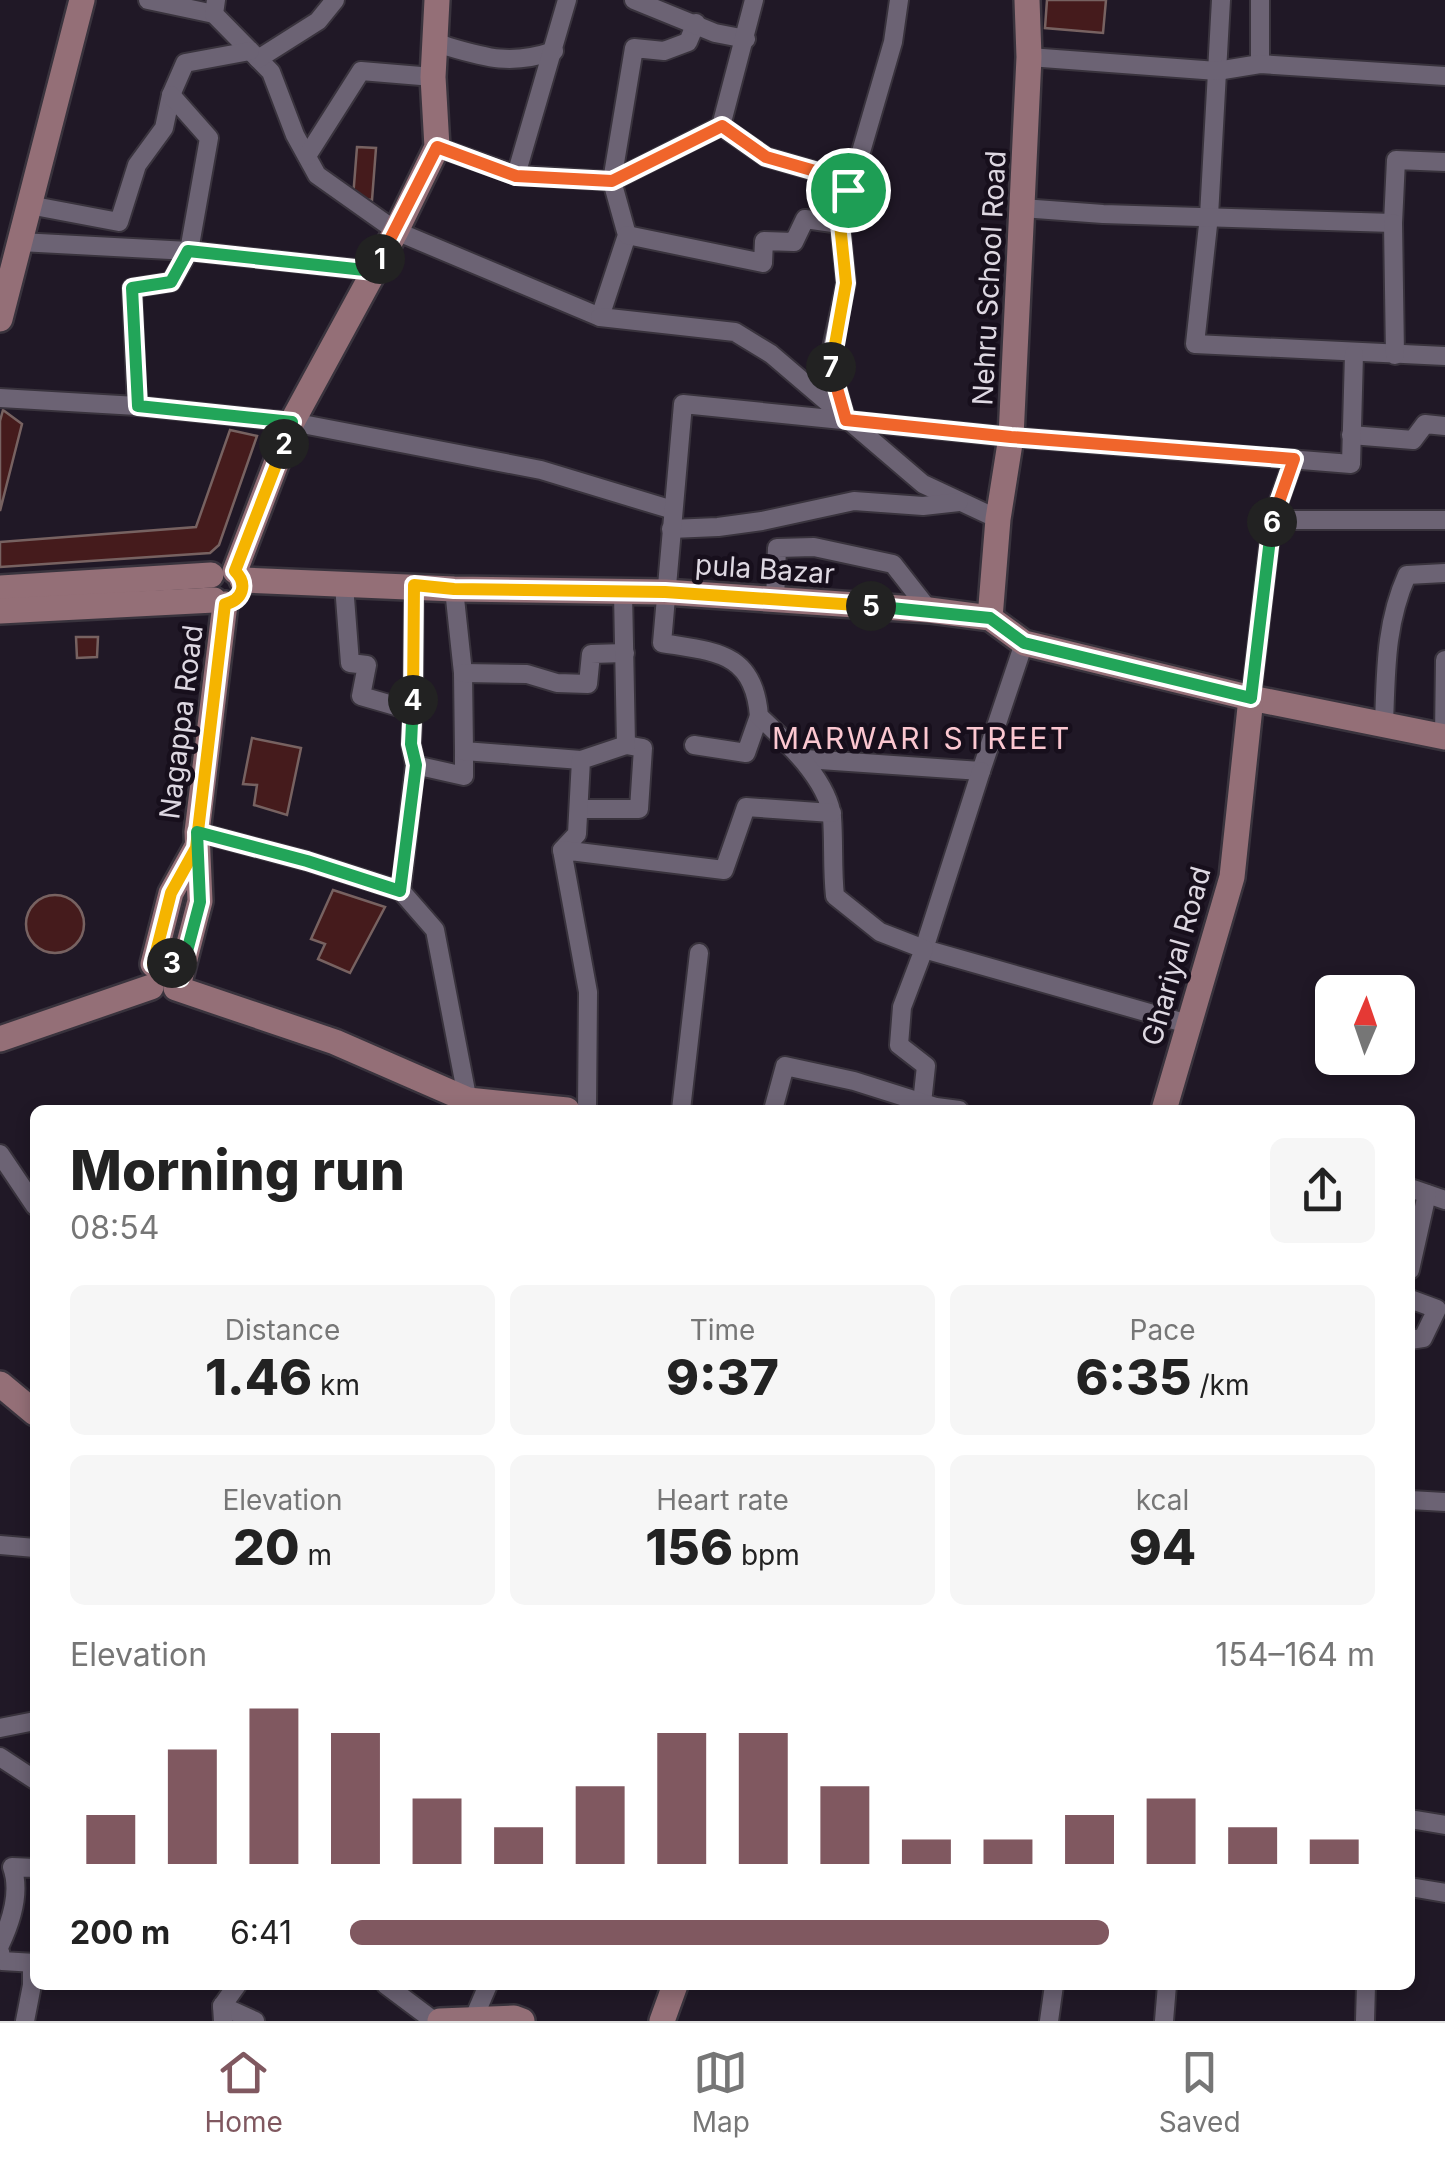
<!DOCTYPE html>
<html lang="en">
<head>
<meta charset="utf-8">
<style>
  :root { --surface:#fff; --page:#f6f6f6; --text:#222; --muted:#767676; --line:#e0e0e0; --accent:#805860 }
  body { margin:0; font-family:Inter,sans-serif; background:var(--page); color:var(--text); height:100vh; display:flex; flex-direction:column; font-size:38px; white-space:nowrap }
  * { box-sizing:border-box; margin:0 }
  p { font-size:32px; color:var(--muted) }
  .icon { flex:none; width:55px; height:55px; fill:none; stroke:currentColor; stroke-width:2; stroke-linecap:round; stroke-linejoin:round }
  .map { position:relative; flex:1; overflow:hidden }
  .panel { position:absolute; left:30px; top:1105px; width:1385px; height:885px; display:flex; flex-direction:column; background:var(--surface); border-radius:15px; box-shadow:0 5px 15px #0003 }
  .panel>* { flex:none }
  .needle { width:65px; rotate:2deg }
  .buttons { position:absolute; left:1315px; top:975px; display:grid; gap:20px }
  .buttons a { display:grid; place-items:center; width:100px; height:100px; border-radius:15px; background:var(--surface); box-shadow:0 5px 15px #0003; font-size:50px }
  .pin { position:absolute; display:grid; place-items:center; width:85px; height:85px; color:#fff; margin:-42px; border:5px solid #fff; border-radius:50%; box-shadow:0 2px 10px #0007 }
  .km { position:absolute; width:50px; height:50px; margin:-25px; border-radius:50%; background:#222; color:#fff; font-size:28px; line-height:50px; text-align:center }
  .round { display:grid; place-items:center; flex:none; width:105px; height:105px; border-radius:15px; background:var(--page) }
  .overview { display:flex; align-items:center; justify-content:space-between; height:170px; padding:0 40px }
  h1 { font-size:55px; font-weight:800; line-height:75px }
  .stats { display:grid; grid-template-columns:repeat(3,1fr); gap:15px; height:170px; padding:10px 40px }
  .stats div { display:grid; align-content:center; border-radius:15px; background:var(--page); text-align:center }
  .stats b { font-size:50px; font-weight:800 }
  .stats small { font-size:28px; font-weight:400 }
  .stats p { font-size:28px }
  .chart { height:280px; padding:20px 40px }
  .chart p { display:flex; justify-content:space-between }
  .chart svg { width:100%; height:180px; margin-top:10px; stroke:var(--accent); stroke-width:6 }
  ul { padding:0 40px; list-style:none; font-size:32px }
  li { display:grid; grid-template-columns:160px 120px 1fr; align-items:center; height:75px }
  li i { height:25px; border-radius:12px; background:var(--accent) }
  .menu { display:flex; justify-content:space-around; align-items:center; height:140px; border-top:2px solid var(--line); background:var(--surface); font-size:28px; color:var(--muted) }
  .menu a { display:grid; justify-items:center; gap:5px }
  .menu .active { color:var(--accent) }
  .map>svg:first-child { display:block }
</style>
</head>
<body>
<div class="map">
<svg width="1445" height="2021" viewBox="0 0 1445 2021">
  <rect width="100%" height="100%" fill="#201826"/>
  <g fill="#451b1c" stroke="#776261" stroke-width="2.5">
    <polygon points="1047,0 1106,0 1103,33 1045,28"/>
    <polygon points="357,147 376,148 372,200 353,198"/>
    <polygon points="3,410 22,424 0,511 0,421"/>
    <polygon points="230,430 257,436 219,545 210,553 0,567 0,542 196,527"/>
    <polygon points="76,637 98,637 97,657 77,658"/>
    <polygon points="252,738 301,748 287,815 254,805 257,785 243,784"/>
    <polygon points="333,890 385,907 350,973 318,959 325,944 311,939"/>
    <circle cx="55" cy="924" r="29"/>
  </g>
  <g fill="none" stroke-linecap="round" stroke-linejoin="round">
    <g stroke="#39333d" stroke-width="22">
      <g id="street">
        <polyline points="148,0 214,14"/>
        <polyline points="216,0 214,14 271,72 295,135 317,175 396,231 600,317 627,235 612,181 634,48 664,51 688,42 696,23"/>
        <polyline points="634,0 715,33 746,39"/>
        <polyline points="1221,0 1209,216 1195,344 1445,356"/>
        <polyline points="1260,0 1260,64"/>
        <path d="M436,43c45,13 71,24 118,8"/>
        <polyline points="1029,57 1217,71 1260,64 1445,76"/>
        <polyline points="258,59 318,21 335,0"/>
        <polyline points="721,126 766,157 815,171 848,190"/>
        <polyline points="437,147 516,175 612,181 721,126 754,0"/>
        <polyline points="307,156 361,71 433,77"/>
        <polyline points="516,175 567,0"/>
        <polyline points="29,205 119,222 137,165 164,128 171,95 185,63 250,51"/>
        <polyline points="1022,208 1103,214 1393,223 1396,160 1445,162"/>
        <polyline points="1393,223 1395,355"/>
        <polyline points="627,235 763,263 764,241 794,242 805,219 840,224"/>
        <polyline points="20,242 189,251 374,271"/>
        <polyline points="600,317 735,332 771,354 923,484 998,519"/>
        <polyline points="0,398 137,406 132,288 171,282 189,251 209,138 171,95"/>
        <polyline points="137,406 292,422 541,470 673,510"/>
        <polyline points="845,417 829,362 846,283 840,224 893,42 899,0"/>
        <polyline points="1351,435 1413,440 1425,424 1445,426"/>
        <polyline points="1272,520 1445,520"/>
        <polyline points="671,529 718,527 762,521 854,501 923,506 959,502"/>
        <polyline points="344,585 350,663 367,665 361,696 413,711 411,744 415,765 464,776 464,751"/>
        <polyline points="454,589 463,673 464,751 581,760"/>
        <polyline points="775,600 777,548 814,547 893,564 929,610"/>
        <polyline points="463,673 527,674 557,683 588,684 591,654 625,653"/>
        <polyline points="1251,698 1272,520 1294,459"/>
        <polyline points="413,711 414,585"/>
        <path d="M1384,724c2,-52 1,-100 23,-149l38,-2"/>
        <polyline points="1444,736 1445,660"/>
        <polyline points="694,745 746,753 759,716"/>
        <polyline points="805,759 981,771 1024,643"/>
        <polyline points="981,771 924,949 1188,1024"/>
        <polyline points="579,809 639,809 643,748 626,745"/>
        <polyline points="197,832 307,861 401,891 435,930 469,1107"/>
        <polyline points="562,850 577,834 581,760 626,745 623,593"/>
        <polyline points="401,891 415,765"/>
        <path d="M922,1103l4,-37 -27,-21 3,-38 22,-58 -44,-17 -45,-36c-3,-27 -1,-53 -3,-79 -4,-37 -47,-77 -73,-101 -5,-64 -43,-64 -97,-73l21,-239 328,33 340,27 3,-110"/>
        <polyline points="587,1110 588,992 562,850 724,870 746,807 832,813"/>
        <polyline points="681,1110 699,953"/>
        <polyline points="773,1110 785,1066 854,1081 936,1107 959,1110"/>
        <polyline points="0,1154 35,1206"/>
        <polyline points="1410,1188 1445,1200"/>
        <polyline points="1410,1270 1427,1194"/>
        <polyline points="1410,1299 1437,1309 1423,1338 1410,1340"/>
        <polyline points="1410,1500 1445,1502"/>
        <polyline points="0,1545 35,1548"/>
        <polyline points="0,1728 35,1721"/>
        <polyline points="0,1757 35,1780"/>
        <polyline points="1410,1819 1445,1825"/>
        <polyline points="1410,1887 1445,1893"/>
        <path d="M0,1945c11,-23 21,-53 12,-78l23,1"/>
        <polyline points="0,1952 2,1961 35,1963"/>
        <polyline points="386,1985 434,2021"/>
        <polyline points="222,2006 255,2021"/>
        <polyline points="473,2020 488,1985"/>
        <polyline points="25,2021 32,1985 32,1963"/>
        <polyline points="223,2021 222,2006 237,1985"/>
        <polyline points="1049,2021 1054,1985"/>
        <polyline points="1164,2021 1167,1985"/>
        <polyline points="1365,2021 1366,1985"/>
      </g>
    </g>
    <g stroke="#39333d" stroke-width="30">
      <g id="secondary">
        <polyline points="0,319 82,0"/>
        <polyline points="235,571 292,422 396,231 437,147 433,77 437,0"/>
        <polyline points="242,580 454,589 665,592 929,610 990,618 1024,643 1251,698 1445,737"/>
        <polyline points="0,588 211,575"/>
        <polyline points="0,611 214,600"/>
        <polyline points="990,618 998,519 1011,437 1029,57 1027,0"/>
        <polyline points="153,964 171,893 196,848"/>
        <polyline points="180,978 200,901 197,832 225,604"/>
        <polyline points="176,988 335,1042 468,1100 567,1110"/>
        <polyline points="0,1039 151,987"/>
        <polyline points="1164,1110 1232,877 1251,698"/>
        <polyline points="0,1384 35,1413"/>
        <polyline points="440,2021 514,2018 522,2021"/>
        <polyline points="662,2021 675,1985"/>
      </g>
    </g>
    <use href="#street" stroke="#6c6374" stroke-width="18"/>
    <use href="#secondary" stroke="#946f77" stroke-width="25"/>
  </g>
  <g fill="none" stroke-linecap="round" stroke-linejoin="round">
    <g stroke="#fff" stroke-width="20">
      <polyline id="split-1" points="380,259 437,147 516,176 612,181 722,126 766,157 815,171 848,190"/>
    </g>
    <g stroke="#fff" stroke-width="20">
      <polyline id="split-2" points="284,444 292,422 138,406 132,288 171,282 188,251 374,271 380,259"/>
    </g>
    <g stroke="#fff" stroke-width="20">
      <path id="split-3" d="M172,963l-8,-3 -11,4 18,-71 25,-45 29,-244c18,-4 23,-20 10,-33l49,-127"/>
    </g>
    <g stroke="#fff" stroke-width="20">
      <polyline id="split-4" points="172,963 178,968 180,978 200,902 197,832 307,861 400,891 416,765 411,744 413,700"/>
    </g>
    <g stroke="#fff" stroke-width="20">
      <polyline id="split-5" points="413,700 414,585 454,589 665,592 871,606"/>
    </g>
    <g stroke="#fff" stroke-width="20">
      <polyline id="split-6" points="871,606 990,618 1024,643 1251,698 1272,522"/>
    </g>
    <g stroke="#fff" stroke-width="20">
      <polyline id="split-7" points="831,367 846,420 1011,437 1294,459 1272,522"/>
    </g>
    <g stroke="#fff" stroke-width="20">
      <polyline id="split-8" points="831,367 846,283 840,224 848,190"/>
    </g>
    <use href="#split-1" stroke="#f0652b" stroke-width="12"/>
    <use href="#split-2" stroke="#22a559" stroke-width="12"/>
    <use href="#split-3" stroke="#f5b400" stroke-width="12"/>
    <use href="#split-4" stroke="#22a559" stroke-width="12"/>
    <use href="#split-5" stroke="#f5b400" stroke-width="12"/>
    <use href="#split-6" stroke="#22a559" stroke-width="12"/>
    <use href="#split-7" stroke="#f0652b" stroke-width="12"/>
    <use href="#split-8" stroke="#f5b400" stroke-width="12"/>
  </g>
  <g text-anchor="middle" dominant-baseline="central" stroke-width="9" stroke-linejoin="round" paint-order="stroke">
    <g font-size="28" fill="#ded8e2" stroke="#170f1c">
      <text transform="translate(989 278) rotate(-87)">Nehru School Road</text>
      <text transform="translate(765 569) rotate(4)">pula Bazar</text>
      <text transform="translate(181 722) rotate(-83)">Nagappa Road</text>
      <text transform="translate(1176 956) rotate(-74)">Ghariyal Road</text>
    </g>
    <g font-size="30" letter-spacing="2.5" fill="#fbc7d0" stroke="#170f1c">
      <text x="922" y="738">MARWARI STREET</text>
    </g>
  </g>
</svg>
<div class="buttons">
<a><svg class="needle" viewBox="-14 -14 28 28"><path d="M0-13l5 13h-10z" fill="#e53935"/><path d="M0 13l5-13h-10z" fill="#767676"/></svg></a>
</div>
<div class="pin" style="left:848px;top:190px;background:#1e9e55"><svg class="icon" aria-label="arrive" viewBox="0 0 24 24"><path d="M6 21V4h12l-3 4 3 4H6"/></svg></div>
<b class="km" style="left:380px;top:259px">1</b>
<b class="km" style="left:284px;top:444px">2</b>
<b class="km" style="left:172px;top:963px">3</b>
<b class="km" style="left:413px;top:700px">4</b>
<b class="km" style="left:871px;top:606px">5</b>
<b class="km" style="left:1272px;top:522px">6</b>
<b class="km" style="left:831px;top:367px">7</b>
<section class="panel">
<div class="overview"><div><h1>Morning run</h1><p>08:54</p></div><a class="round"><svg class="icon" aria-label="share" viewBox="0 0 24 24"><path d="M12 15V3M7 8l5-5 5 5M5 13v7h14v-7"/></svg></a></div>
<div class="stats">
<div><p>Distance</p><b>1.46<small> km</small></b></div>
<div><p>Time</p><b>9:37</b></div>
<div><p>Pace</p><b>6:35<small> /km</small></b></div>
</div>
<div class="stats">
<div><p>Elevation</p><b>20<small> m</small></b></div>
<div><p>Heart rate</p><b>156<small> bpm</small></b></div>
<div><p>kcal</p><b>94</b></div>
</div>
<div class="chart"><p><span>Elevation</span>154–164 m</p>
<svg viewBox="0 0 160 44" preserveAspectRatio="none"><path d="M5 44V32M15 44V16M25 44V6M35 44V12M45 44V28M55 44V35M65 44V25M75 44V12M85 44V12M95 44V25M105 44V38M115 44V38M125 44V32M135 44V28M145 44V35M155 44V38"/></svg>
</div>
<ul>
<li><b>200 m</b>6:41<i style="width:74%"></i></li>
</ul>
</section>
</div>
<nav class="menu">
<a class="active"><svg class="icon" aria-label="home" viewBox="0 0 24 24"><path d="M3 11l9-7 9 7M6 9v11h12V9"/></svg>Home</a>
<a><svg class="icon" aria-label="map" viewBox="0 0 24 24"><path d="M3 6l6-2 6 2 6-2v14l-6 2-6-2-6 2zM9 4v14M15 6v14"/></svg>Map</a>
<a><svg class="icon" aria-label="saved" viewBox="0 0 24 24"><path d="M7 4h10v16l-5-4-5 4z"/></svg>Saved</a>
</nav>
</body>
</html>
